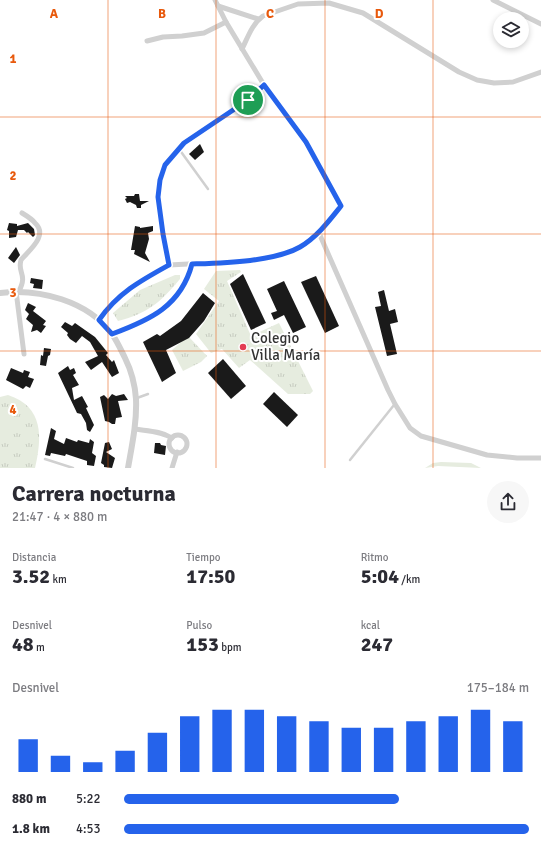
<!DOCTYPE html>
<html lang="es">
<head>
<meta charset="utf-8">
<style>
  :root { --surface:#fff; --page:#f7f7f7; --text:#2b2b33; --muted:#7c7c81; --accent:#2563eb }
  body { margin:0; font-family:Signika,sans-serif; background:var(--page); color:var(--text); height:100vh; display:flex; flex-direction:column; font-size:15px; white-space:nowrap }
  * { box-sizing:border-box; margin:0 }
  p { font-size:13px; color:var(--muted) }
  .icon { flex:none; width:22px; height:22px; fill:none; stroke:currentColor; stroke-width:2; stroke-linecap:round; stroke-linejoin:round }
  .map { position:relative; height:468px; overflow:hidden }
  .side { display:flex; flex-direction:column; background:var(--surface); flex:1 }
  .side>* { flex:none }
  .fabs { position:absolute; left:493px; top:12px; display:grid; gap:8px }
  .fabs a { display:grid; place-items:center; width:36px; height:36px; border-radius:50%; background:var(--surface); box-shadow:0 2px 6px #0003; font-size:20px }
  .pin { position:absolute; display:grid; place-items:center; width:34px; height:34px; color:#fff; margin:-17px; border:2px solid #fff; border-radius:50%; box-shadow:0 1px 4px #0007 }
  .round { display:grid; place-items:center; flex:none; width:42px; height:42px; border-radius:21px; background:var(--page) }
  .headline { display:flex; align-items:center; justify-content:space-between; height:68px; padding:0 12px }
  h1 { font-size:22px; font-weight:700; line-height:30px }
  .metrics { display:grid; grid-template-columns:repeat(3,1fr); gap:6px; height:68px; padding:4px 12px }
  .metrics div { display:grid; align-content:center }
  .metrics b { font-size:20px; font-weight:700 }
  .metrics small { font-size:11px; font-weight:400 }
  .metrics p { font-size:11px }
  .chart { height:112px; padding:8px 12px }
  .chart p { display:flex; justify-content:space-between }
  .chart svg { width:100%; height:72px; margin-top:4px; stroke:var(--accent); stroke-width:6 }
  ul { padding:0 12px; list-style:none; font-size:13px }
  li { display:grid; grid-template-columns:64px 48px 1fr; align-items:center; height:30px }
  li i { height:10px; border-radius:5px; background:var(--accent) }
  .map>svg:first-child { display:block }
</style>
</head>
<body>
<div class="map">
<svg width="541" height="468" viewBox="0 0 541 468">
  <defs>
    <pattern id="grass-tufts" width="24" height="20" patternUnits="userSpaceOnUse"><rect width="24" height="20" fill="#e6ecdf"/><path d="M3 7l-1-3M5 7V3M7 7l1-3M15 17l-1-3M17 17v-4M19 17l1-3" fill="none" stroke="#c6cbc0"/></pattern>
  </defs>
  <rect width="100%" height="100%" fill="#fff"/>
  <g fill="url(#grass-tufts)">
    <polygon points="240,270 241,272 227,281 251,336 279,323 313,391 310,394 288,394 250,360 239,368 222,349 211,353 196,334 219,301 204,289 216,271"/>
    <path d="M175,275h5v4c-20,24 -32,34 -62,42l-5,-8 27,-23z"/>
    <polygon points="188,336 207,356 201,362 183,371 172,350"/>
    <path d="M8,395c36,12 34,42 27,73h-35v-71z"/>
  </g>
  <g fill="#e6ecdf">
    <path d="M0,411c10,3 15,14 6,22h-6z"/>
    <polygon points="441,462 471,463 481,468 438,466 425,468 433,463"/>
  </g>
  <g fill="#1a1a1a">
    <polygon points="200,144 204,152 195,160 189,154"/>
    <polygon points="135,194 139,194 140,201 149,201 141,205 141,208 137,208 136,205 130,202 127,203 125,199 127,198 125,196 134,196"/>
    <polygon points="9,223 17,224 17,226 28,223 34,229 35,235 33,237 28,232 27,233 24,230 18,230 16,237 9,238 9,231 7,230"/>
    <polygon points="135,226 140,227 140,228 153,226 153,231 148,233 149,239 145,253 150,262 134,254 135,250 131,250"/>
    <polygon points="16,247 20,255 14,263 8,258"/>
    <polygon points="243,274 266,323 251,330 230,284"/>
    <polygon points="316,276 339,326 325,333 301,282"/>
    <polygon points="31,278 43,280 42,289 33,288 34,284 30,283"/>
    <polygon points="284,281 306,327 293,333 284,315 274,320 271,313 277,311 267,289"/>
    <polygon points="384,290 389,311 395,309 398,322 390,324 397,354 387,356 375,307 381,306 378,292"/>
    <polygon points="203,293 215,303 204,321 189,338 166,350 176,373 162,382 143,342 157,334 160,336 181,321"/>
    <polygon points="28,303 36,307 33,311 46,321 43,325 46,326 41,333 37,330 31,332 33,325 26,319 29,314 25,310"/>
    <polygon points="65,322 72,326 75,323 95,337 108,353 106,355 112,362 114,360 119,373 112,377 102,362 91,370 85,362 98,356 90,342 82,336 76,343 70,339 67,335 68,333 61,327"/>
    <polygon points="44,348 51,349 50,355 48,356 46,366 40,365 41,355 43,356"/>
    <polygon points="223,359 246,386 231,399 208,373"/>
    <polygon points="68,366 70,370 74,368 76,373 73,375 79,385 72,388 74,400 82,396 88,407 86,408 94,425 90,432 87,430 86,423 81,414 77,413 58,373"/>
    <polygon points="11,368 23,373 24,370 30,372 28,377 34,379 30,388 26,386 23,389 6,380"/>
    <polygon points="274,392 298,415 287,427 263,404"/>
    <polygon points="112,394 116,396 124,394 128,400 118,401 122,417 116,418 115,424 112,424 109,422 105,421 100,397 104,395 108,399"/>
    <polygon points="51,428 56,431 54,439 64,444 66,438 77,442 78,440 89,443 90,439 94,442 92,453 96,456 94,466 87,465 87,461 66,454 65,456 51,453 50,456 45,455"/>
    <polygon points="109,442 112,449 106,452 115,458 112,468 104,467 104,465 101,463 105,443"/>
    <polygon points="155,443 160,443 161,445 166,446 165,455 154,453"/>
  </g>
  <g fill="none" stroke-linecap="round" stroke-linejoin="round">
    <g stroke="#d0d0d0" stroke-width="2.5">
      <polyline points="179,149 208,189"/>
      <path d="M112,333c38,-13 69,-27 80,-69"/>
      <polyline points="137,398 148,394"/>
      <polyline points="45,459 73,468"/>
      <polyline points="350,460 394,405"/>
    </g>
    <g stroke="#d0d0d0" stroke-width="5">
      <polyline points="493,0 541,24"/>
      <polyline points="218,6 258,19"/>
      <polyline points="147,41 163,37 182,36 204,33 226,22"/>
      <path d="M242,49c6,-12 10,-25 21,-33l35,-12 31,-1 34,10 96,59 18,8 17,3 19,-1 28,-10"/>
      <polyline points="319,233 388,390 395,404 410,428 421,436 487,455 517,458 541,458"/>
      <polyline points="169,265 163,234 158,197 160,181 165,165 184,143 248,100 264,85"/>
      <polyline points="16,291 24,354"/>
      <path d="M19,291c9,-17 -2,-18 2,-31 7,-9 28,-24 14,-37 -3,-4 -8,-7 -13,-10"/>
      <polyline points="99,320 109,307 124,292 138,282 169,265 246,261 278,255 299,247 319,233 341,206 306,142 264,85 226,22 215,0"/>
      <path d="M135,429c12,2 26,2 37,9"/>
      <circle cx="178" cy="444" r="9"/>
      <polyline points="172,468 177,452"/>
    </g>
    <path stroke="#d0d0d0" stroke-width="6" d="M0,293c39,-5 88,8 112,41 5,7 9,16 13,24 6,12 10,27 11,41 1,23 -4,46 -8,69"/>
  </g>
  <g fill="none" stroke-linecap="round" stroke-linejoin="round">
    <g stroke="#fff" stroke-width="8">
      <path id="route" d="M264,85l42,57 35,64c-12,15 -24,31 -41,41 -26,15 -79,16 -108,17 -11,42 -42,56 -80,70l-13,-14c19,-27 41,-39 70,-55l-6,-31 -5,-37 2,-17 5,-15 19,-22 64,-43z"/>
    </g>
    <use href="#route" stroke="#2563eb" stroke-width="5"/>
  </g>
  <path fill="none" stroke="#e8590c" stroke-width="1" stroke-opacity="0.55" d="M108,0v468M216,0v468M325,0v468M433,0v468M0,117h541M0,234h541M0,351h541"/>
  <circle fill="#e33b52" stroke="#fff" stroke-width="1.5" cx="243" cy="347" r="4"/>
  <g text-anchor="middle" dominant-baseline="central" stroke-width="4" stroke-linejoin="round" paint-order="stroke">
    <g font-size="15" fill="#333" stroke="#fff" text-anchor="start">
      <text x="251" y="338">Colegio<tspan x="251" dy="17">Villa María</tspan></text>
    </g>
  </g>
  <g font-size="13" text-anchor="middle" font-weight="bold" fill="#e8590c" stroke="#fff" stroke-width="4" stroke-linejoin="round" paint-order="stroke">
    <text x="54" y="18">A</text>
    <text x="162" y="18">B</text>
    <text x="270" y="18">C</text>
    <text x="379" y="18">D</text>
    <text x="13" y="63">1</text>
    <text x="13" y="180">2</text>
    <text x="13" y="297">3</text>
    <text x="13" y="414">4</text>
  </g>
</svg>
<div class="fabs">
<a><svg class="icon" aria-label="layers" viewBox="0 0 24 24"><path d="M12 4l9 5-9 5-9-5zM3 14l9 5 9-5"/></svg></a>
</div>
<div class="pin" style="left:248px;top:100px;background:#1e9e55"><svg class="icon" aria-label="arrive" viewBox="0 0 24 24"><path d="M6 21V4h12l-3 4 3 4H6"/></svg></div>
</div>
<section class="side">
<div class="headline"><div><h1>Carrera nocturna</h1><p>21:47 · 4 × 880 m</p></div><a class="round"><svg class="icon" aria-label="share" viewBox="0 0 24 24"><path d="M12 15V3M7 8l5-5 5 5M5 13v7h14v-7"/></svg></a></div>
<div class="metrics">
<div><p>Distancia</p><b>3.52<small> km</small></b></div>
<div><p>Tiempo</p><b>17:50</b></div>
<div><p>Ritmo</p><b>5:04<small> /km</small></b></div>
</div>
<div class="metrics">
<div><p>Desnivel</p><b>48<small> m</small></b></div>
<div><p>Pulso</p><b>153<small> bpm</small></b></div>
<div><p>kcal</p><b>247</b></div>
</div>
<div class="chart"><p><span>Desnivel</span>175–184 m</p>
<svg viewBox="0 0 160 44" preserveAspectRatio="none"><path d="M5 44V24M15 44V34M25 44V38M35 44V31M45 44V20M55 44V10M65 44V6M75 44V6M85 44V10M95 44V13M105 44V17M115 44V17M125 44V13M135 44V10M145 44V6M155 44V13"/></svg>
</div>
<ul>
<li><b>880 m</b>5:22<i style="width:68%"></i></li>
<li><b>1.8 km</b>4:53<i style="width:100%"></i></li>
</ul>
</section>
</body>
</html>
